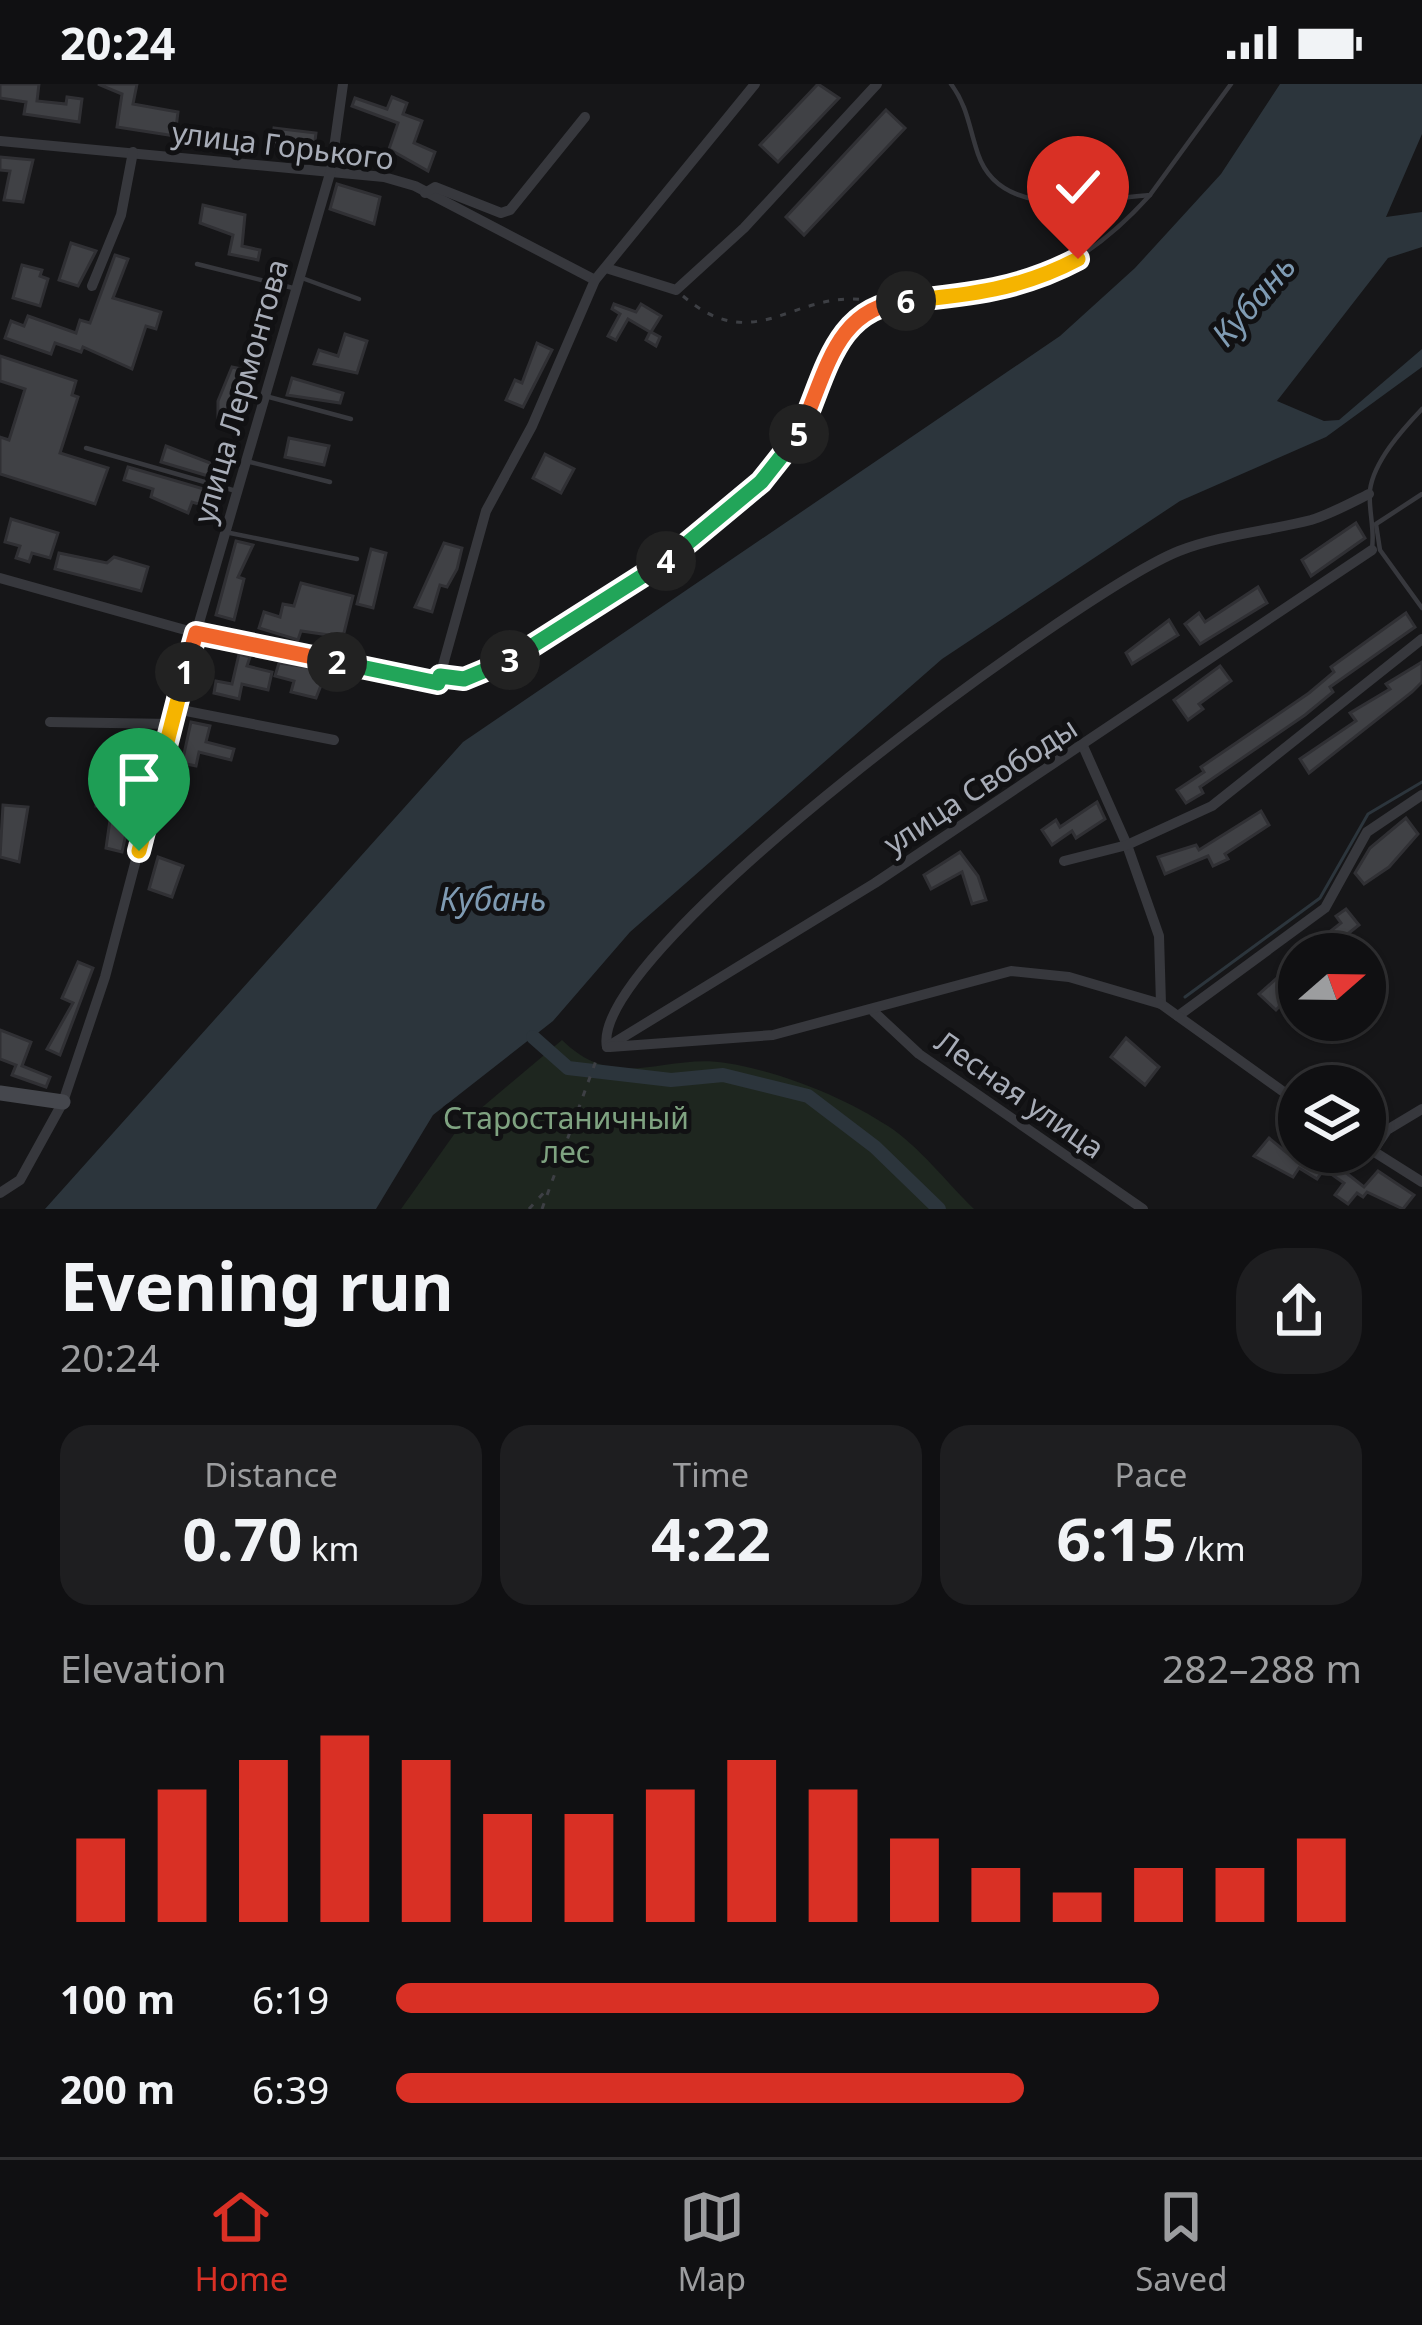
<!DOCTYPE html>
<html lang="en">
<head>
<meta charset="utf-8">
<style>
  :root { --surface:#101012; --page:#1e1e20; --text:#f1f3f6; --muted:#9c9d9f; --line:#303032; --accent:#d93025 }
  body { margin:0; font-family:"Noto Sans",sans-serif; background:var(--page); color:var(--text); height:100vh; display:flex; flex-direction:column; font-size:45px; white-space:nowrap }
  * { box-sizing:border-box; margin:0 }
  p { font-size:39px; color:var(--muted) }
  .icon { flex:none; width:66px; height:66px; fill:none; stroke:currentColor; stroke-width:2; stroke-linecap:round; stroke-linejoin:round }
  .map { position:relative; height:1125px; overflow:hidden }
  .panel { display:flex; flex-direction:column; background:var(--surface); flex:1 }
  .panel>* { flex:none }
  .needle { width:78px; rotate:70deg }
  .fabs { position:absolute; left:1278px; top:849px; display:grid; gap:24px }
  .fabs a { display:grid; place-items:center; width:108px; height:108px; border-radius:50%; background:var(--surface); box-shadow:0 3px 9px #0004,0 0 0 3px var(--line); font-size:60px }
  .pin { position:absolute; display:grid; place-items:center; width:102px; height:102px; color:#fff; margin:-123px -51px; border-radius:50% 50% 50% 0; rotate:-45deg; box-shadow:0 0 12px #0007 }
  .pin .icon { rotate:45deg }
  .km { position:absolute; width:60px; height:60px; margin:-30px; border-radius:50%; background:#222; color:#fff; font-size:33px; line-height:60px; text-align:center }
  .round { display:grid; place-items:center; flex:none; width:126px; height:126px; border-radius:48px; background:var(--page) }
  .summary { display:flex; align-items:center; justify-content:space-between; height:204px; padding:0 60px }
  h1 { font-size:66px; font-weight:700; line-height:90px }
  .figures { display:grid; grid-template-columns:repeat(3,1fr); gap:18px; height:204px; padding:12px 60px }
  .figures div { display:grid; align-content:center; border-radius:30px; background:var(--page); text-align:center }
  .figures b { font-size:60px; font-weight:700 }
  .figures small { font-size:33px; font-weight:400 }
  .figures p { font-size:33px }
  .chart { height:336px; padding:24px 60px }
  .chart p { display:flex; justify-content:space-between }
  .chart svg { width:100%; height:216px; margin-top:12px; stroke:var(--accent); stroke-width:6 }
  ul { padding:0 60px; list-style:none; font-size:39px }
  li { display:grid; grid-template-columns:192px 144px 1fr; align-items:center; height:90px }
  li i { height:30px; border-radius:15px; background:var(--accent) }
  .status { display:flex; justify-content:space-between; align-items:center; height:84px; padding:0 60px; background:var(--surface); direction:ltr }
  .status svg { height:33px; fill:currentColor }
  .tabs { display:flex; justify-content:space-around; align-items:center; height:168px; border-top:3px solid var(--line); background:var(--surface); font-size:33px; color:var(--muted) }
  .tabs a { display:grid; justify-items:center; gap:6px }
  .tabs .current { color:var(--accent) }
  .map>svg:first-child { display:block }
</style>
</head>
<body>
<div class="status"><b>20:24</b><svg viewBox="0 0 49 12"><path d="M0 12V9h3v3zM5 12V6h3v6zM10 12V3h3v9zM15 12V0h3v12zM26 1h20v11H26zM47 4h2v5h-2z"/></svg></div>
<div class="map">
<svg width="1422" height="1125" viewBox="0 0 1422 1125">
  <rect width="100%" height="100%" fill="#161618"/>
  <path fill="#1e261f" d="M562,956c55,54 102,13 164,23 53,8 118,34 162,63 32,21 59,57 86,83h-573l59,-83z"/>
  <polygon fill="#2c353c" points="1280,0 1422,0 1422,50 1386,133 1422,128 1422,163 1388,174 1277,317 1324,337 1339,336 1422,265 1422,283 1326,353 1180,417 942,575 630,848 553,937 433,1031 376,1125 45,1125 463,658 1060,252 1135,184 1221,90"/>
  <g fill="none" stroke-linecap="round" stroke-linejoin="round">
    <polyline stroke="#2c353c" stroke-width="3" points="1185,913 1320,814 1368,730 1422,698"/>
    <polyline stroke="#2c353c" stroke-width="14" points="533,953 568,984 671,996 723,991 808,1012 875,1063 939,1125"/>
  </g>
  <g fill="#404145" stroke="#303034" stroke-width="3">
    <polygon points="0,0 39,0 37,17 66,20 67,13 82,15 79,38 24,30 26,18 0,14"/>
    <polygon points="98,0 137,0 133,20 178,28 175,52 117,43 122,10"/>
    <polygon points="818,0 839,14 778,78 760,61"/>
    <polygon points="392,13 407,19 403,30 422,37 414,59 435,68 428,87 389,65 398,39 352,22 355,14 387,25"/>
    <polygon points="886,26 905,44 804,151 786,133"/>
    <polygon points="274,44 316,49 314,65 271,62"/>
    <polygon points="0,73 33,76 23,118 4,116 10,87 0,86"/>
    <polygon points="337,100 380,113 374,140 330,125"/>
    <polygon points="203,121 245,131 242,162 260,166 258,176 229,170 233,151 200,139"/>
    <polygon points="71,159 96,167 78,202 59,196"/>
    <polygon points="115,171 128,175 113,214 161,228 156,245 146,242 132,285 83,263 81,268 55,259 51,270 5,254 11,237 24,242 28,232 76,249 80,236 90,239"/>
    <polygon points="22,181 42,186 40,192 48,195 40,222 13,214"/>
    <polygon points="614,220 636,228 641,220 661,232 651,248 660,253 656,262 646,256 650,248 628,235 616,256 608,252 620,230 612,225"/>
    <polygon points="345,250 367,257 357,289 314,280 319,266 338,272"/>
    <polygon points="537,259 552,266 523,323 506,316 515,296 522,299"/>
    <polygon points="0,272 76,297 72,311 78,313 60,369 108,384 95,420 0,390 0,353 9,356 25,305 0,297"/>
    <polygon points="232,283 246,286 232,337 218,334 218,317"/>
    <polygon points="292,294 343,309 340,319 287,311"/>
    <polygon points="289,354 329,362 324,381 285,373"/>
    <polygon points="166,362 218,382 215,394 161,378"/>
    <polygon points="545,370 574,385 561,409 533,394"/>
    <polygon points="128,383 211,407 216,411 212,424 192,418 188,429 151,413 153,405 124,396"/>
    <polygon points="11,435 58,449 50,474 32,469 29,478 16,474 20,462 5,458"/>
    <polygon points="1356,439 1365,454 1311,492 1302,476"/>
    <polygon points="236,457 253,461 238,493 244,495 234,536 216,531"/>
    <polygon points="444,459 462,464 457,485 447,503 440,501 432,528 415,523"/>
    <polygon points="371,465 386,469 373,524 357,520"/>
    <polygon points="59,469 107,479 114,473 148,483 141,507 55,485"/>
    <polygon points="301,499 353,512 343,553 301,547 298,556 259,544 264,528 280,533 283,520 294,522"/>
    <polygon points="1258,503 1267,519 1200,560 1185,540 1199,529 1205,538"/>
    <polygon points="1406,529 1415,543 1330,603 1333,608 1305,631 1200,703 1203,709 1186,719 1177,706 1204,688 1201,683 1309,609 1334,588 1331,583"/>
    <polygon points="1169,536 1178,551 1132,580 1126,569"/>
    <polygon points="239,570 250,573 247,582 272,588 268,606 242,600 239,615 214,609 216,597 232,600"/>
    <polygon points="1422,578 1422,598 1412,608 1309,689 1300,675 1356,637 1350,629 1390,605 1386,600"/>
    <polygon points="279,579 327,586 316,614 291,608 294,597 275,592"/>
    <polygon points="1220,582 1231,597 1199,620 1203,625 1188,636 1174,616"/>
    <polygon points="191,638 210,642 206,658 234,665 231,676 199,668 196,682 182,679"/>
    <polygon points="97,711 128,712 130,732 122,768 106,764 112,722 96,722"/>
    <polygon points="1097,718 1105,735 1076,754 1072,747 1052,761 1042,746 1056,736 1060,743"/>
    <polygon points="3,721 28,723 19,778 0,773"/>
    <polygon points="1261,727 1269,741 1225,770 1228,775 1213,782 1208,772 1165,790 1158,773 1196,761 1199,766"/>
    <polygon points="1406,734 1418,750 1389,783 1364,800 1355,789 1370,764"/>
    <polygon points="960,768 978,792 986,816 972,820 962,788 931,805 924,791"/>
    <polygon points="158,773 183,782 172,813 149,805"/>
    <polygon points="1346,825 1359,841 1336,859 1341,865 1301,870 1341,839 1336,832"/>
    <polygon points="78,878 93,884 60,971 47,965 73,919 62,914"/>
    <polygon points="1293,880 1299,902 1276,926 1259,910"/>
    <polygon points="0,946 31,958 22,982 50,993 46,1003 12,991 16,981 0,975"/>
    <polygon points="1126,954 1159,983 1145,1001 1111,973"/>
    <polygon points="1269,1054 1292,1073 1296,1067 1312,1077 1318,1068 1337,1082 1346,1070 1354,1076 1345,1088 1364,1103 1378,1087 1414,1111 1403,1125 1367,1108 1363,1113 1357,1109 1348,1120 1335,1111 1344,1099 1324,1085 1317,1095 1299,1084 1293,1093 1254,1072"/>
  </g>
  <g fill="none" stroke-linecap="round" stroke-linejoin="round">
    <g stroke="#3d3f44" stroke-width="3" stroke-dasharray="6 9" stroke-linecap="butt">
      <path d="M683,212c72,62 110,-6 183,4"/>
      <polyline points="448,594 464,595 512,575"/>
      <polyline points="529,1125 548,1104"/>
      <polyline points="542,1125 598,971"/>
    </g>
    <g stroke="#37383d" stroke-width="4.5">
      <path d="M951,0c17,23 18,44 27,70 23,68 117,45 172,41l81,-111"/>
      <polyline points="197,180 293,204"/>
      <polyline points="302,194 359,215"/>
      <polyline points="269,313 351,335"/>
      <polyline points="86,364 236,407"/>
      <polyline points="250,378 330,398"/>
      <polyline points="1422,410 1376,440 1380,466 1422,524"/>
      <polyline points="230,449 357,475"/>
      <path d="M1372,464c3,-20 -4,-39 -2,-58 4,-29 32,-60 52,-81"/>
      <path d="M519,571c91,-65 209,-113 274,-209 26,-39 29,-98 64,-130 31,-29 95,-15 133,-23 64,-12 117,-50 160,-98"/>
    </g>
    <g stroke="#37383d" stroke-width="10">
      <polyline points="0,57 384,93 415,102 595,196"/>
      <polyline points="425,109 435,103 501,129 510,126 585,33"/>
      <polyline points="606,184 676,206 744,144 877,0"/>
      <polyline points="92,202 121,131 133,68"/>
      <polyline points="0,494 196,549 438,599 486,427 532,342 595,196 755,0"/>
      <polyline points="176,625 334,656"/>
      <polyline points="50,638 172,640"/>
      <polyline points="1083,662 1127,761 1159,852 1161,920"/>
      <polyline points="1064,777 1127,761 1212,722 1422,555"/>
      <polyline points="874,928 919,970 1143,1125"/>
      <polyline points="1178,932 1325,824 1367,748 1422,711"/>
      <path d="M607,963c-21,-96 476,-458 572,-496 41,-16 89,-20 132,-31 20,-6 40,-17 58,-26"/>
      <polyline points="607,963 875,799 1372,466"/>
      <polyline points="610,963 773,951 1011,887 1069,893 1161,920 1299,1019"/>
      <polyline points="1365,1062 1422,1098"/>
      <polyline points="1373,1067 1387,1046 1422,1025"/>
      <polyline points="0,1109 20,1096 63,1018 105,893 196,549 331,86 343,0"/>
    </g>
    <polyline stroke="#45474d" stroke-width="15" points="0,1009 63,1018"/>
  </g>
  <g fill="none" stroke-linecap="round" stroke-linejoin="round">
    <g stroke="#fff" stroke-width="24">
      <polyline id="split-1" points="139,767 185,588"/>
    </g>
    <g stroke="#fff" stroke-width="24">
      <polyline id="split-2" points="185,588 196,549 337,578"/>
    </g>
    <g stroke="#fff" stroke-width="24">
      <polyline id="split-3" points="337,578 438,599 440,592 464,595 510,576"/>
    </g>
    <g stroke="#fff" stroke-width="24">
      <polyline id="split-4" points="510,576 666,477"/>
    </g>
    <g stroke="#fff" stroke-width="24">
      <polyline id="split-5" points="666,477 761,398 799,350"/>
    </g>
    <g stroke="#fff" stroke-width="24">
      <path id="split-6" d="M799,350c27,-57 34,-127 107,-133"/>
    </g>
    <g stroke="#fff" stroke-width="24">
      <path id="split-7" d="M906,217c63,-6 116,-12 172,-42"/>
    </g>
    <use href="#split-1" stroke="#f5b400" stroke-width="15"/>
    <use href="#split-2" stroke="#f0652b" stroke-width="15"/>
    <use href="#split-3" stroke="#22a559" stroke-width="15"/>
    <use href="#split-4" stroke="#22a559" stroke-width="15"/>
    <use href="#split-5" stroke="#22a559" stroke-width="15"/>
    <use href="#split-6" stroke="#f0652b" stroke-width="15"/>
    <use href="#split-7" stroke="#f5b400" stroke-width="15"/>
  </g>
  <g text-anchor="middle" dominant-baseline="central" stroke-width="10" stroke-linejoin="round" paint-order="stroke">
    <g font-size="30" fill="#a8adb8" stroke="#111113">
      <text transform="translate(283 61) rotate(7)">улица Горького</text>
      <text transform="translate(240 307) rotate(-74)">улица Лермонтова</text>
      <text transform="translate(980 701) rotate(-33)">улица Свободы</text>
      <text transform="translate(1020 1010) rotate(35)">Лесная улица</text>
    </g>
    <g font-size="30" fill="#7fa381" stroke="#111113">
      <text x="566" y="1033">Старостаничный<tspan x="566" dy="34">лес</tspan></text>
    </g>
    <g font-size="33" font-style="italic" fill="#7f9bb3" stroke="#111113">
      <text transform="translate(1253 216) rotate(-49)">Кубань</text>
      <text x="493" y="814">Кубань</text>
    </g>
  </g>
</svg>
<div class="fabs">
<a><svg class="needle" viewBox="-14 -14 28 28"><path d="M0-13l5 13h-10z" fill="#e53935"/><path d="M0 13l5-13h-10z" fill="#9c9d9f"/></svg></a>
<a><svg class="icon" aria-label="layers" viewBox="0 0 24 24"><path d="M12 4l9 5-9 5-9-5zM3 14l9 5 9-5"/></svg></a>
</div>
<div class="pin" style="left:139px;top:767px;background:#1e9e55"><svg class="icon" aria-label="arrive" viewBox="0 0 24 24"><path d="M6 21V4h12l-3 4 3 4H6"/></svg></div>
<div class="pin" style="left:1078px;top:175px;background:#d93025"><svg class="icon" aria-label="check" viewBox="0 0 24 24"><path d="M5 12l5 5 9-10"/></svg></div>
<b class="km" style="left:185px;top:588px">1</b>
<b class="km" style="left:337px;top:578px">2</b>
<b class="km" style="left:510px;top:576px">3</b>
<b class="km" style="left:666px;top:477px">4</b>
<b class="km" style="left:799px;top:350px">5</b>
<b class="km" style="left:906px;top:217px">6</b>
</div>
<section class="panel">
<div class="summary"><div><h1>Evening run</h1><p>20:24</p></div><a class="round"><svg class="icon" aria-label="share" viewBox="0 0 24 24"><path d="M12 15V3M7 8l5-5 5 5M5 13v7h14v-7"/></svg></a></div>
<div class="figures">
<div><p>Distance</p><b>0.70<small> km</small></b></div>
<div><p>Time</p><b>4:22</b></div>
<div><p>Pace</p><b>6:15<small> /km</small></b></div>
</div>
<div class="chart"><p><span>Elevation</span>282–288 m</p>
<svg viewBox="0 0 160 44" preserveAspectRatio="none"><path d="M5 44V27M15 44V17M25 44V11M35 44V6M45 44V11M55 44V22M65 44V22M75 44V17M85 44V11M95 44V17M105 44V27M115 44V33M125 44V38M135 44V33M145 44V33M155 44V27"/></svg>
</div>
<ul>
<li><b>100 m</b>6:19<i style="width:79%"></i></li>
<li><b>200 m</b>6:39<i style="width:65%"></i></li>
</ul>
</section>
<nav class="tabs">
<a class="current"><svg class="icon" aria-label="home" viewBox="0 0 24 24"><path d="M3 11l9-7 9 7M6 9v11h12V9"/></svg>Home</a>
<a><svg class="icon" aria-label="map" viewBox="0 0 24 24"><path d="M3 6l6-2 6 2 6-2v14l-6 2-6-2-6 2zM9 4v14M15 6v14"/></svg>Map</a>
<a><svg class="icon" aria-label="saved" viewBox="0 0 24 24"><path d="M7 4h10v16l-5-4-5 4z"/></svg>Saved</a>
</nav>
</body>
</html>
